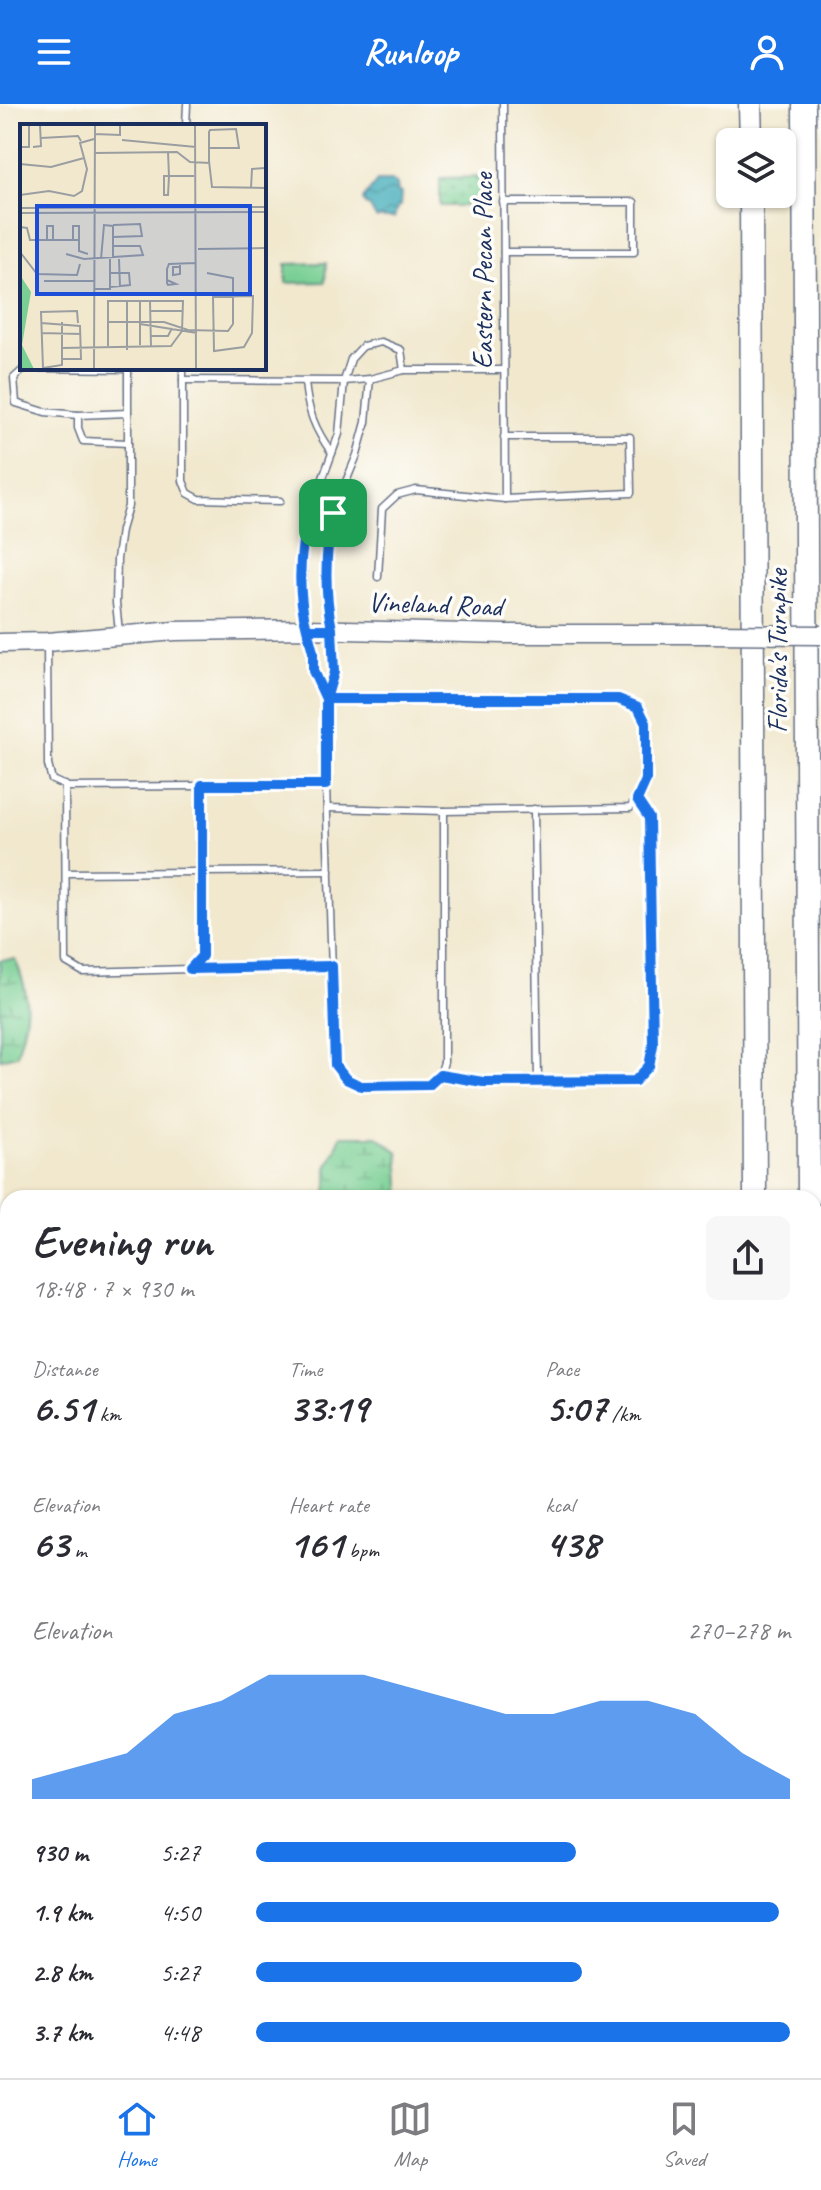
<!DOCTYPE html>
<html lang="en">
<head>
<meta charset="utf-8">
<style>
  :root { --surface:#fff; --page:#f7f7f7; --text:#2b2b33; --muted:#7c7c81; --line:#e1e1e2; --accent:#1a73e8 }
  body { margin:0; font-family:Caveat,sans-serif; background:var(--page); color:var(--text); height:100vh; display:flex; flex-direction:column; font-size:30px; white-space:nowrap }
  * { box-sizing:border-box; margin:0 }
  p { font-size:26px; color:var(--muted) }
  .icon { flex:none; width:44px; height:44px; fill:none; stroke:currentColor; stroke-width:2; stroke-linecap:round; stroke-linejoin:round }
  .map { position:relative; flex:1; overflow:hidden }
  .details { position:absolute; left:0px; top:1086px; width:822px; height:888px; display:flex; flex-direction:column; background:var(--surface); border-radius:24px 24px 0 0; box-shadow:0 2px 6px #0004 }
  .details>* { flex:none }
  .controls { position:absolute; left:716px; top:24px; display:grid; gap:16px }
  .controls a { display:grid; place-items:center; width:80px; height:80px; border-radius:12px; background:var(--surface); box-shadow:0 2px 6px #0004; font-size:40px }
  .pin { position:absolute; display:grid; place-items:center; width:68px; height:68px; color:#fff; margin:-34px; border-radius:16px; box-shadow:0 4px 12px #0006 }
  .round { display:grid; place-items:center; flex:none; width:84px; height:84px; border-radius:12px; background:var(--page) }
  .overview { display:flex; align-items:center; justify-content:space-between; height:136px; padding:0 32px }
  h1 { font-size:44px; font-weight:800; line-height:60px }
  .metrics { display:grid; grid-template-columns:repeat(3,1fr); gap:12px; height:136px; padding:8px 32px }
  .metrics div { display:grid; align-content:center }
  .metrics b { font-size:40px; font-weight:800 }
  .metrics small { font-size:22px; font-weight:400 }
  .metrics p { font-size:22px }
  .chart { height:224px; padding:16px 32px }
  .chart p { display:flex; justify-content:space-between }
  .chart svg { width:100%; height:144px; margin-top:8px; fill:var(--accent); opacity:.7 }
  ul { padding:0 32px; list-style:none; font-size:26px }
  li { display:grid; grid-template-columns:128px 96px 1fr; align-items:center; height:60px }
  li i { height:20px; border-radius:10px; background:var(--accent) }
  header { display:flex; justify-content:space-between; align-items:center; height:104px; padding:0 32px; background:var(--accent); color:#fff; font-size:36px; font-weight:800 }
  .tabs { display:flex; justify-content:space-around; align-items:center; height:112px; border-top:2px solid var(--line); background:var(--surface); font-size:22px; color:var(--muted) }
  .tabs a { display:grid; justify-items:center; gap:4px }
  .tabs .selected { color:var(--accent) }
  .map>svg:first-child { display:block }
</style>
</head>
<body>
<header><svg class="icon" aria-label="menu" viewBox="0 0 24 24"><path d="M4 6h16M4 12h16M4 18h16"/></svg>Runloop<svg class="icon" aria-label="person" viewBox="0 0 24 24"><circle cx="12" cy="8" r="4"/><path d="M4 21q1-7 8-7t8 7"/></svg></header>
<div class="map">
<svg width="821" height="1974" viewBox="0 0 821 1974">
  <defs>
    <pattern id="wetland-marsh" width="20" height="14" patternUnits="userSpaceOnUse" patternTransform="scale(2)"><rect width="20" height="14" fill="#79cf94"/><path d="M1 5h8M5 5V1M11 12h8M15 12V8" fill="none" stroke="#62a87c"/></pattern>
    <pattern id="park-dots" width="8" height="8" patternUnits="userSpaceOnUse" patternTransform="scale(2)"><rect width="8" height="8" fill="#79cf94"/><path d="M2 2h.1M6 6h.1" fill="none" stroke="#62a87c" stroke-width="1.8" stroke-linecap="round"/></pattern>
    <pattern id="water-waves" width="16" height="10" patternUnits="userSpaceOnUse" patternTransform="scale(2)"><rect width="16" height="10" fill="#3cabb9"/><path d="M0 5q4-4 8 0t8 0" fill="none" stroke="#328c9a"/></pattern>
  </defs>
  <rect width="100%" height="100%" fill="#fdfcf7"/>
  <filter id="ink" filterUnits="userSpaceOnUse"><feTurbulence type="fractalNoise" baseFrequency=".0125" numOctaves="2"/><feDisplacementMap in="SourceGraphic" scale="16" xChannelSelector="R" yChannelSelector="G"/><feConvolveMatrix kernelMatrix="1 2 1 2 8 2 1 2 1" color-interpolation-filters="sRGB"/></filter>
  <filter id="wash" filterUnits="userSpaceOnUse"><feTurbulence type="fractalNoise" baseFrequency=".006" numOctaves="4" result="noise"/><feDisplacementMap in="SourceGraphic" scale="32" xChannelSelector="R" yChannelSelector="G"/><feGaussianBlur stdDeviation="1.8" result="paint"/><feColorMatrix in="noise" values="0 0 0 0 0 0 0 0 0 0 0 0 0 0 0 0 0 1.4 0 .05"/><feComposite in="paint" operator="in"/></filter>
  <g filter="url(#wash)">
    <rect width="100%" height="100%" fill="#f1e8ce"/>
    <g fill="url(#wetland-marsh)" stroke="#4a7f79" stroke-width="2">
      <path d="M15,855c17,39 13,56 2,96l-17,4v-99z"/>
      <polygon points="341,1032 377,1032 398,1048 401,1094 327,1094 327,1064"/>
    </g>
    <polygon fill="url(#park-dots)" stroke="#4a7f79" stroke-width="2" points="482,73 482,102 440,102 440,74"/>
    <polygon fill="#79cf94" stroke="#4a7f79" stroke-width="2" points="326,159 325,178 286,179 286,160"/>
    <polygon fill="url(#water-waves)" stroke="#2c6d8c" stroke-width="2" points="377,77 393,77 397,81 398,88 401,89 400,102 398,102 394,114 376,114 370,103 365,101 363,95"/>
  </g>
  <g filter="url(#ink)">
    <g fill="none" stroke-linecap="round" stroke-linejoin="round">
      <g stroke="#667085" stroke-width="9">
        <g id="service">
          <polyline points="503,0 505,395"/>
          <polyline points="186,22 187,0"/>
          <polyline points="503,98 634,98 634,148 504,148"/>
          <polyline points="25,264 14,274 16,299 45,308 78,311"/>
          <polyline points="36,264 128,265"/>
          <polyline points="183,264 183,377 188,389 199,395 280,397"/>
          <polyline points="370,275 366,318 357,351 333,409 326,442 328,505 334,547 334,568 326,595 326,681 335,961 346,975 361,982 429,981 440,971 444,958 444,707"/>
          <polyline points="183,276 344,277 370,275 404,266 504,266"/>
          <path d="M305,277c2,29 10,49 27,72"/>
          <polyline points="128,309 78,311 78,324 83,337 128,339"/>
          <polyline points="311,400 333,409"/>
          <polyline points="378,473 382,405 397,391 416,386 505,395 631,389 630,333 504,333"/>
          <polyline points="119,528 116,499 117,455 121,426 128,402 128,264"/>
          <polyline points="47,540 48,661 52,676 68,683 326,681"/>
          <path d="M326,595h292l20,8c14,30 14,75 -8,101l-186,3 -117,-3"/>
          <polyline points="326,595 313,567 313,548 302,505 304,426 339,330 344,277 351,255 363,242 381,238 401,246 404,266"/>
          <polyline points="65,681 66,858 83,868 190,865 202,852 202,681"/>
          <polyline points="534,705 538,977 635,977 649,962 653,941 649,714 637,696"/>
          <polyline points="66,769 329,767"/>
          <polyline points="190,865 332,862"/>
          <polyline points="440,971 483,978 538,977"/>
        </g>
      </g>
      <g stroke="#667085" stroke-width="15">
        <polyline id="minor" points="0,1821 8,1821"/>
      </g>
      <g stroke="#667085" stroke-width="19">
        <polyline id="tertiary" points="423,1966 423,1974"/>
      </g>
      <g stroke="#667085" stroke-width="21">
        <polyline id="secondary" points="0,539 47,538 175,527 307,525 504,530 706,530"/>
      </g>
      <g stroke="#667085" stroke-width="23">
        <g id="primary">
          <polyline points="814,1469 821,1469"/>
          <polyline points="0,1471 8,1471"/>
          <polyline points="814,1495 821,1495"/>
          <polyline points="0,1504 8,1504"/>
        </g>
      </g>
      <g stroke="#667085" stroke-width="25">
        <g id="motorway">
          <polyline points="750,0 751,38"/>
          <polyline points="804,0 809,1094"/>
          <polyline points="751,90 755,1094"/>
          <polyline points="761,1966 761,1974"/>
          <polyline points="813,1966 813,1974"/>
        </g>
      </g>
      <use href="#service" stroke="#fff" stroke-width="6"/>
      <use href="#minor" stroke="#fff" stroke-width="12"/>
      <use href="#tertiary" stroke="#fff" stroke-width="16"/>
      <use href="#secondary" stroke="#fff" stroke-width="18"/>
      <use href="#primary" stroke="#fff" stroke-width="20"/>
      <use href="#motorway" stroke="#fff" stroke-width="22"/>
      <g stroke="#667085" stroke-width="21" stroke-linecap="butt">
        <polyline id="secondary-bridge" points="706,530 821,531"/>
      </g>
      <use href="#secondary-bridge" stroke="#fff" stroke-width="18"/>
    </g>
  </g>
  <g fill="none" stroke-linecap="round" stroke-linejoin="round" filter="url(#ink)">
    <g stroke="#fff" stroke-width="16">
      <path id="route" d="M333,409c-8,38 -9,77 -1,116h-25l6,23v19l13,28v86h-124v171l-12,13 142,-3 3,99 11,14 15,7 68,-1 11,-10 43,7 152,-1 14,-15 4,-21 -4,-227 -12,-18 9,-20v-57l-8,-16 -20,-8h-292l8,-27 -2,-43h-25c-11,-40 -7,-85 4,-125l22,9"/>
    </g>
    <use href="#route" stroke="#1a73e8" stroke-width="10"/>
  </g>
  <g text-anchor="middle" dominant-baseline="central" stroke-width="7" stroke-linejoin="round" paint-order="stroke">
    <g font-size="28" fill="#1b2f5e" stroke="#fdfcf7">
      <text transform="translate(482 167) rotate(-90)">Eastern Pecan Place</text>
      <text transform="translate(435 500) rotate(2)">Vineland Road</text>
      <text transform="translate(777 547) rotate(-90)">Florida's Turnpike</text>
    </g>
  </g>
  <g transform="translate(20 20)">
    <rect width="246" height="246" fill="#f1e8ce"/>
    <path d="M0,151l11,17 -9,53 12,24h-14z" fill="#79cf94"/>
    <path fill="none" stroke="#9b9ea1" stroke-width="2" d="M175,1l1,244M75,10l25,1v-10M21,14l37,-2 3,5M102,16l74,7M0,23h9v-22M13,23l8,-1 -1,-21M189,24h30l-3,-19 -26,1 -1,2v29l3,26 54,1M148,28l1,24h25M75,29l82,-1 13,10 20,1M0,40l31,3 33,-9M144,52h5l-1,19h-4zM231,64l1,-19 14,-1M0,71l29,-4 25,5 8,-5 5,-22 -7,-26 14,-4M0,84l246,-1M0,89l246,-1M0,103l7,1 3,12h49M93,113l29,-1 -2,-12 -27,1M27,116v-14h6v14M53,116v-14h6v25l9,3M178,125l68,-1M0,128l17,22 40,1 3,-11M46,130l18,5 59,-4 -3,-9h-27M81,135l3,-34 9,1v33M99,135l1,28M160,143h-7v8l7,-1v-11M147,156l9,4 -8,1 -1,-2v-14l2,-5 26,-1M24,157h50M90,163l20,-2 -1,-12h-19M75,165h15v-30M233,172l-1,37 -8,14 -30,4 -1,-54zM107,177v49M120,177v44M130,177l1,46M130,187h33M42,198v43l-19,3 -2,-56 36,-1 1,12M88,198h56l24,8 40,1 5,-7v-46l-26,-5M21,199l39,3 1,33h-19M120,200l57,9M21,209l40,1M131,212h17l4,-8M42,224l109,-2 11,-15 1,-30h-75v45M74,245l1,-244"/>
    <path fill="#1d4ed8" fill-opacity="0.15" stroke="#1d4ed8" stroke-width="4" d="M17,82h213v88h-213z"/>
    <rect width="246" height="246" fill="none" stroke="#1b2f5e" stroke-width="4"/>
  </g>
</svg>
<div class="controls">
<a><svg class="icon" aria-label="layers" viewBox="0 0 24 24"><path d="M12 4l9 5-9 5-9-5zM3 14l9 5 9-5"/></svg></a>
</div>
<div class="pin" style="left:333px;top:409px;background:#1e9e55"><svg class="icon" aria-label="arrive" viewBox="0 0 24 24"><path d="M6 21V4h12l-3 4 3 4H6"/></svg></div>
<section class="details">
<div class="overview"><div><h1>Evening run</h1><p>18:48 · 7 × 930 m</p></div><a class="round"><svg class="icon" aria-label="share" viewBox="0 0 24 24"><path d="M12 15V3M7 8l5-5 5 5M5 13v7h14v-7"/></svg></a></div>
<div class="metrics">
<div><p>Distance</p><b>6.51<small> km</small></b></div>
<div><p>Time</p><b>33:19</b></div>
<div><p>Pace</p><b>5:07<small> /km</small></b></div>
</div>
<div class="metrics">
<div><p>Elevation</p><b>63<small> m</small></b></div>
<div><p>Heart rate</p><b>161<small> bpm</small></b></div>
<div><p>kcal</p><b>438</b></div>
</div>
<div class="chart"><p><span>Elevation</span>270–278 m</p>
<svg viewBox="0 0 160 44" preserveAspectRatio="none"><path d="M0 44V38L10 34L20 30L30 18L40 14L50 6L60 6L70 6L80 10L90 14L100 18L110 18L120 14L130 14L140 18L150 30L160 38V44z"/></svg>
</div>
<ul>
<li><b>930 m</b>5:27<i style="width:60%"></i></li>
<li><b>1.9 km</b>4:50<i style="width:98%"></i></li>
<li><b>2.8 km</b>5:27<i style="width:61%"></i></li>
<li><b>3.7 km</b>4:48<i style="width:100%"></i></li>
</ul>
</section>
</div>
<nav class="tabs">
<a class="selected"><svg class="icon" aria-label="home" viewBox="0 0 24 24"><path d="M3 11l9-7 9 7M6 9v11h12V9"/></svg>Home</a>
<a><svg class="icon" aria-label="map" viewBox="0 0 24 24"><path d="M3 6l6-2 6 2 6-2v14l-6 2-6-2-6 2zM9 4v14M15 6v14"/></svg>Map</a>
<a><svg class="icon" aria-label="saved" viewBox="0 0 24 24"><path d="M7 4h10v16l-5-4-5 4z"/></svg>Saved</a>
</nav>
</body>
</html>
